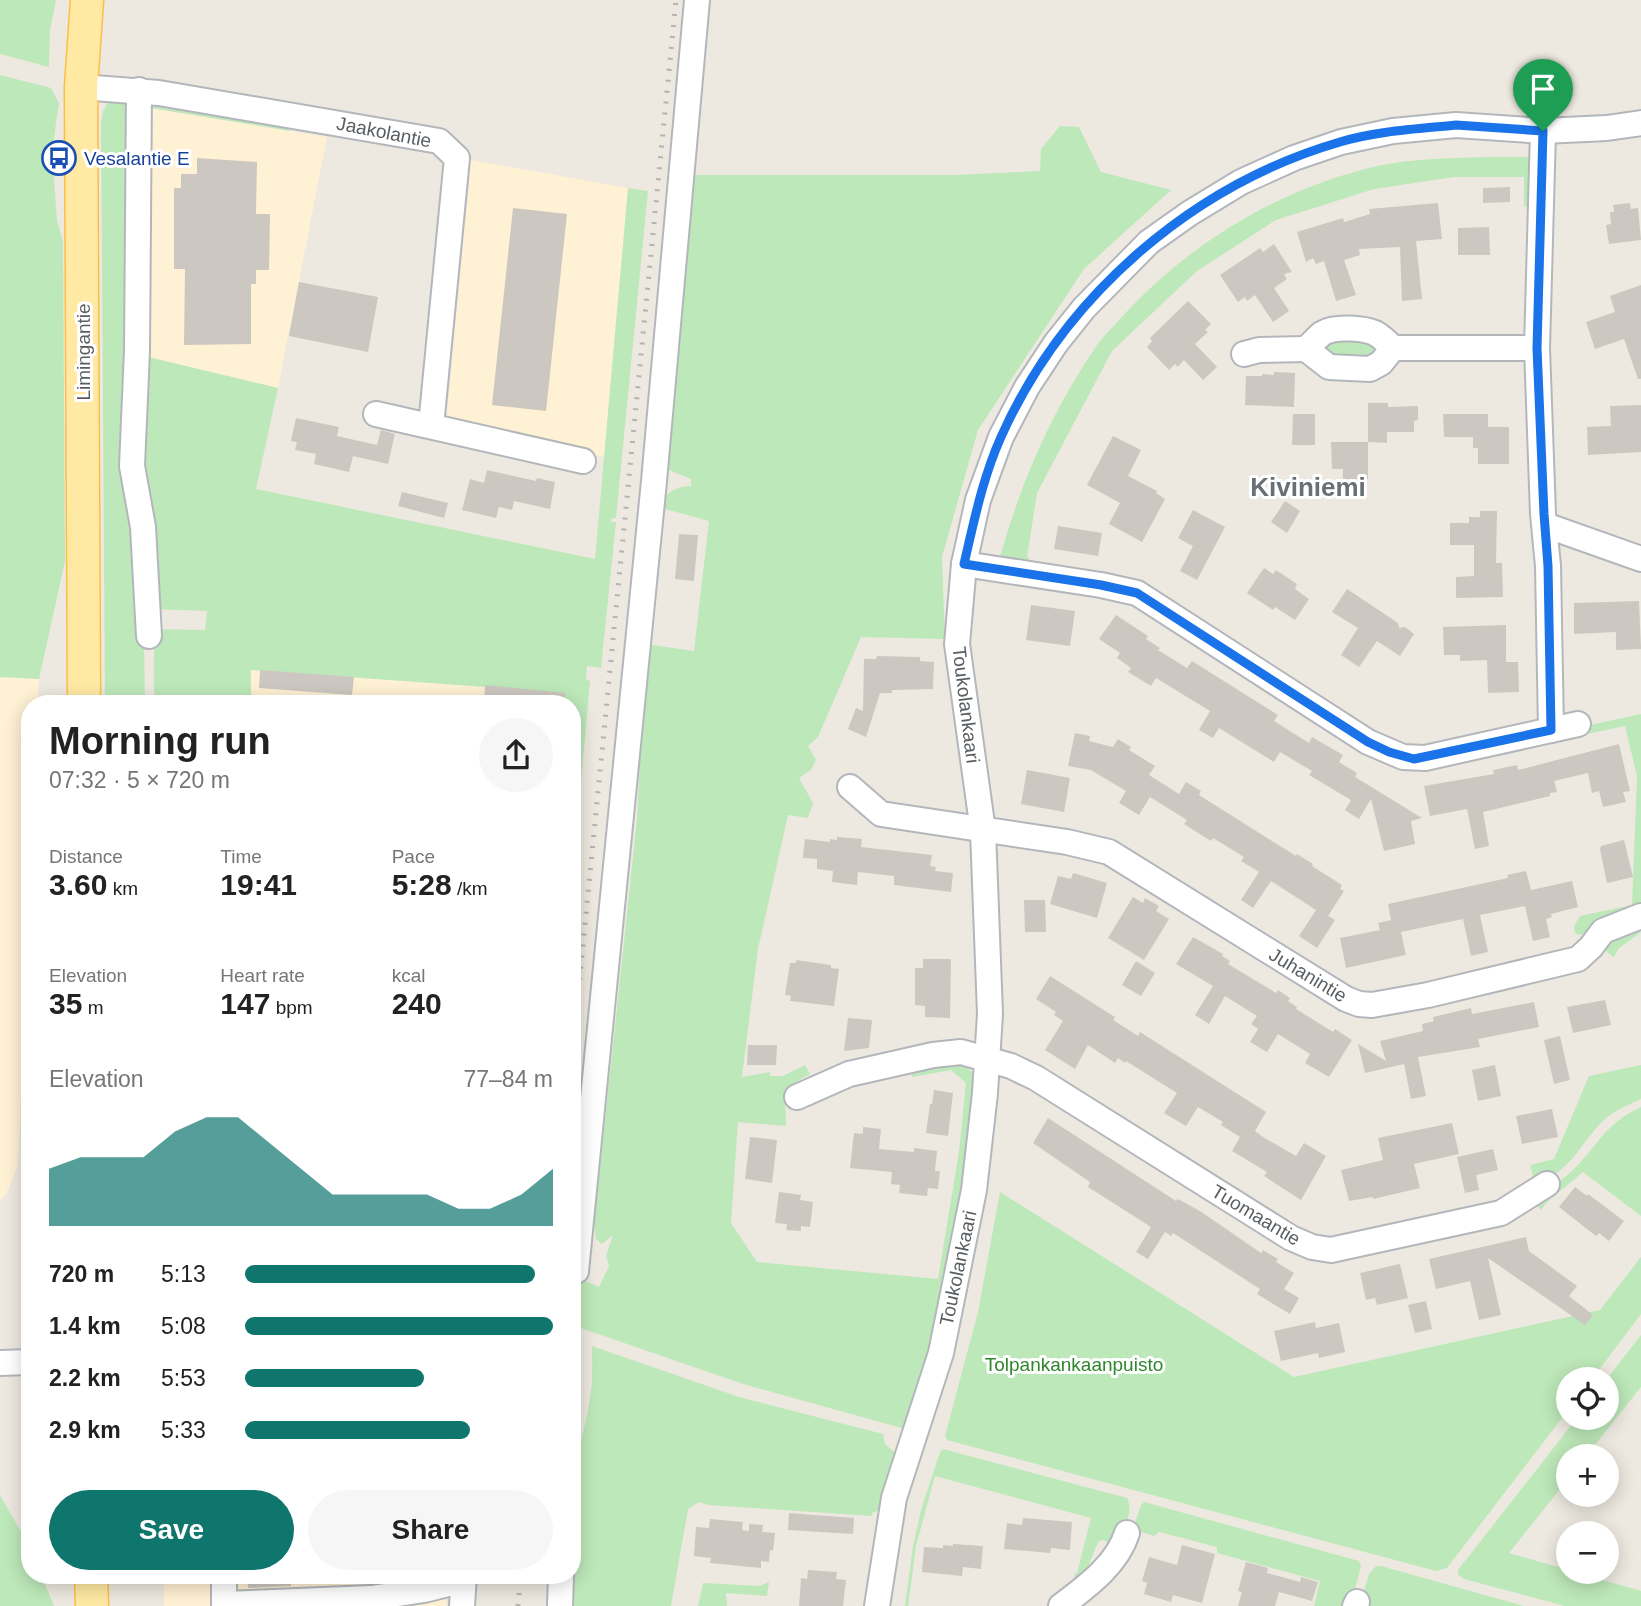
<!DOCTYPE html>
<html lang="en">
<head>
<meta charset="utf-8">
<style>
  :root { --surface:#fff; --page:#f6f6f6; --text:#222; --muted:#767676; --accent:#0f766e }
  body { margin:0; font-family:Helvetica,sans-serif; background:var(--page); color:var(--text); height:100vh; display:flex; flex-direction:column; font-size:26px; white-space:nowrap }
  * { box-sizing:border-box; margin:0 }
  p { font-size:23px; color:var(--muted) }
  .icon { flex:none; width:38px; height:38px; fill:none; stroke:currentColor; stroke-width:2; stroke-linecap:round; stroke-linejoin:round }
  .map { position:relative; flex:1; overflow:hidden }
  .drawer { position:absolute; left:21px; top:695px; width:560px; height:889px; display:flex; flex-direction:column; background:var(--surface); border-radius:28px; box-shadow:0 4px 18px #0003 }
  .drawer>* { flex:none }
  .tools { position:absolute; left:1556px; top:1367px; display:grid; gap:14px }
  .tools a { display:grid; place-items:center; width:63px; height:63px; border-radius:50%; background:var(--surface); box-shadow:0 4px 18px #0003; font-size:35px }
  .pin { position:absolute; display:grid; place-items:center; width:60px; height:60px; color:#fff; margin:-72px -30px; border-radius:50% 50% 50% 0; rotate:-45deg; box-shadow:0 0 7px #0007 }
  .pin .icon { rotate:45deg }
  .round { display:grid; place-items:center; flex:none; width:74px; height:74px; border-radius:37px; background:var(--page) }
  .summary { display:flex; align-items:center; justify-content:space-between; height:119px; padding:0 28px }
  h1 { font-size:38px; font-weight:700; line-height:52px }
  .metrics { display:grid; grid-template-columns:repeat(3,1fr); gap:10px; height:119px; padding:7px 28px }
  .metrics div { display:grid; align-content:center }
  .metrics b { font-size:30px; font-weight:700 }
  .metrics small { font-size:19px; font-weight:400 }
  .metrics p { font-size:19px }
  .chart { height:196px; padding:14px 28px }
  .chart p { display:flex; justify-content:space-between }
  .chart svg { width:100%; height:126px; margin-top:7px; fill:var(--accent); opacity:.7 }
  .action { display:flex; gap:14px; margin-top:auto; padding:14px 28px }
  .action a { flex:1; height:80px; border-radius:42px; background:var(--accent); color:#fff; font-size:28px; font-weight:700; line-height:80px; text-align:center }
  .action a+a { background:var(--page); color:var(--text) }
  ul { padding:0 28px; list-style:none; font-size:23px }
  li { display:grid; grid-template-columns:112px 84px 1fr; align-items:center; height:52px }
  li i { height:18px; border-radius:9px; background:var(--accent) }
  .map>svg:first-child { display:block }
</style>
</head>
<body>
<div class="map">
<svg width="1641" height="1606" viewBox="0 0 1641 1606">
  <rect width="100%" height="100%" fill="#ede9e0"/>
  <g fill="#fff1d3">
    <polygon points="150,108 327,137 278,388 148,357"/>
    <polygon points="471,160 628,188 604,457 446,424"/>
    <polygon points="205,649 565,674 562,703 203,704"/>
    <polygon points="0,677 39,679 38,703 30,704 30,897 18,1165 7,1193 0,1201"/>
    <polygon points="164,1575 447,1575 446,1606 164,1606"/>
  </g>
  <g fill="#bde8b9">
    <polygon points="0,0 56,0 50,30 49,67 0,54"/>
    <polygon points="0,75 51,88 59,103 52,151 57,221 63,241 65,561 39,679 0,677"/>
    <polygon points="135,97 145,703 105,704 101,122 103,111 110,99"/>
    <polygon points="146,98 284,122 290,131 151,108 148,357 278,388 256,489 595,559 628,188 648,191 616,518 611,519 611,522 616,522 601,668 587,666 586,680 590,681 572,882 572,704 553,703 554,692 251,670 251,703 154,703 154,629 205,630 207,611 152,609 137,468"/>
    <path d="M1060,126l19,1 22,45 70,18 -87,79 -106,161 -36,127 3,82 -84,-2 -43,100 -10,9 8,14 -5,10 -12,8 14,25 -5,15 -20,-3 -30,134 -16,128 28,-5v4h13l22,-11 5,9 -11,6 -14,12 1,34 -48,-4 -7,101 26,39 181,17 21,-127 7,-69 -15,-13 -39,7 -1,-8c25,-4 48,-16 64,7l-10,112 -50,236 -10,5 -162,-45 -171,-59v-27l9,-19 18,8 10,-21 -3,-10 7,-21 -11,9 -6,-5 -2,-15 43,-405 9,-175 48,7 15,-130 -51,-14c10,-15 15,-20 33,-21v-7l-22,-9 -7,-10 26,-285h267l85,-4 1,-22z"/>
    <path d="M1494,157h39l-3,49 -6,1v-30h-70l-80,12 -98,31 -79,51 -85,80 -75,142 -10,64 3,1 -6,6 -25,-3c21,-77 52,-149 98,-216 7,-10 16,-18 24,-27 66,-73 156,-128 252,-151 39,-9 81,-9 121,-10z"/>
    <polygon points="1365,337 1376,349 1374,358 1336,363 1322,345 1325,341"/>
    <polygon points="1641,714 1641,912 1579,935 1575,933 1574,926 1580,916 1632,905 1637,776 1625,726 1568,738 1571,729"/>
    <polygon points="1641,921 1641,932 1619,948 1614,957 1608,953 1604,947 1607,939"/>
    <path d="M1641,1065v34c-13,6 -27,11 -38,22 -20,18 -37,60 -69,59l-4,-15 24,-6 35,-83z"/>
    <path d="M1641,1107v109l-58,-44 -37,31 -5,7 -5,-5c9,-16 23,-22 36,-34 28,-27 31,-46 69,-64z"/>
    <polygon points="1000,1192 1294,1377 1600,1310 1641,1257 1641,1314 1592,1379 1568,1379 1568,1410 1447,1568 1436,1571 947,1440 945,1436 978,1312"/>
    <polygon points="1641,1335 1641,1387 1586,1456 1568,1456 1568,1479 1509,1553 1641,1591 1641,1606 1565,1606 1464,1579 1458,1575 1458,1570 1577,1418 1606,1418 1607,1379"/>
    <path d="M592,1346l147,51 144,37 2,10 11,10 -16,56 -8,3v3l-164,-11 -9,-3 -11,7 -17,97h-102l7,-71c-16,-42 11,-101 15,-145 2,-14 1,-30 1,-44z"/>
    <path d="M943,1449l184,49c8,17 -5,33 -16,45l-9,-3 -4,2 -12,30 -11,10 -1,-7 3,-2 14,-55 -156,-42 -19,70 -8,60h-3l8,-60 8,-36 19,-58z"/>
    <polygon points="0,1495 30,1548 30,1575 41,1575 54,1606 0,1606"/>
    <polygon points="1144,1502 1359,1561 1361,1567 1350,1606 1314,1606 1320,1581 1217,1553 1217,1547 1159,1532 1154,1536 1141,1532 1138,1544 1130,1538 1141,1505"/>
    <polygon points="1376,1566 1381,1566 1524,1606 1363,1606 1361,1601 1369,1574"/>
    <polygon points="769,1582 767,1596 726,1593 727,1606 698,1606 703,1583 760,1586"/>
  </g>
  <g fill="#cdc7c1">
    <polygon points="197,158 257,162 256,214 270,214 269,270 256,270 256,284 251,284 251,344 184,345 185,269 174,269 174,188 181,188 181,174 197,174"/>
    <polygon points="1510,187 1510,202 1483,203 1483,188"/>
    <polygon points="1438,203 1442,239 1416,241 1422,299 1402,301 1400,247 1359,249 1360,255 1344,260 1356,295 1336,301 1324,261 1316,264 1313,258 1306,262 1297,232 1343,218 1344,222 1370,214 1369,209"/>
    <polygon points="1630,203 1631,209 1638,208 1641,240 1609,244 1606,225 1611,224 1610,212 1614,212 1613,205"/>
    <polygon points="513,208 567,214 546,411 492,405"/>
    <polygon points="1489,227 1490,255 1458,255 1458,228"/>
    <polygon points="1274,244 1292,272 1284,274 1287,279 1274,288 1289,311 1273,322 1255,295 1247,301 1245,297 1238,302 1220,275 1260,248 1263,252"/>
    <polygon points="299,282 378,297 368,352 289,336"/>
    <polygon points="1641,285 1641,379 1638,379 1624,339 1595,349 1586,322 1615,312 1610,296"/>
    <polygon points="1188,301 1211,324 1205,330 1208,332 1195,344 1217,367 1203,380 1184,360 1178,367 1175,364 1169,370 1147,347 1152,341 1150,338"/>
    <polygon points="1274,372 1295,373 1294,407 1245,405 1246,376 1262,376 1262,374 1274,375"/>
    <polygon points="1368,403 1388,403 1388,407 1418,406 1418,420 1414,421 1414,432 1387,432 1387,443 1368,442"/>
    <polygon points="1641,405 1641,452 1588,455 1587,427 1611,426 1610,406"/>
    <polygon points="1293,414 1315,414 1315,445 1292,445"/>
    <polygon points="1443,414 1488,414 1488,427 1509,427 1509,464 1478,464 1478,448 1473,448 1473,437 1444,437"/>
    <polygon points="296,418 339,427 337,436 377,445 381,430 395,434 388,464 353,456 349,472 314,464 316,454 295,450 297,442 291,441"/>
    <polygon points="1113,436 1141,450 1128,476 1157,491 1156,493 1165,499 1142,542 1109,524 1120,503 1087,485"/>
    <polygon points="1331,442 1368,442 1368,479 1343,479 1343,469 1332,469"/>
    <polygon points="487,470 536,481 537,478 555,482 550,509 514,501 512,510 499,507 496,518 462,510 470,479 484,483"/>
    <polygon points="402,492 448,503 444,518 398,506"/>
    <polygon points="1285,501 1300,511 1287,533 1271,522"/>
    <polygon points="1193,510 1225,527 1197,580 1180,571 1193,546 1178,538"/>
    <polygon points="1480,511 1497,511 1496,563 1502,563 1503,597 1456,598 1456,577 1474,576 1474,545 1450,545 1450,523 1469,523 1469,517 1480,517"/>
    <polygon points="1058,526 1102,533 1098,556 1054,549"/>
    <polygon points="679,534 698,535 694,581 675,579"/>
    <polygon points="1264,568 1273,574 1276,570 1297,584 1295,589 1309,599 1295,620 1275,607 1273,610 1247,593"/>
    <polygon points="1347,589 1398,623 1399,628 1405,627 1414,634 1400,656 1377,641 1359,667 1341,655 1358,628 1332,612"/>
    <polygon points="1639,601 1641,649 1616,650 1616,632 1574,634 1574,603"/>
    <polygon points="1031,605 1075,611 1070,646 1026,640"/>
    <polygon points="1116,615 1148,636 1146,639 1160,648 1158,650 1187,668 1192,661 1278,715 1274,721 1309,743 1312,737 1343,755 1339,762 1357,773 1355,777 1422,818 1411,821 1415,844 1384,851 1371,799 1359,819 1345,810 1351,800 1309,775 1312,771 1280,752 1274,762 1219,728 1213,738 1199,730 1210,711 1156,678 1151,686 1128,672 1131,668 1117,658 1120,653 1099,639"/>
    <polygon points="1506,625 1506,662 1518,662 1519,692 1488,693 1487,660 1460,661 1460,655 1444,655 1443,627"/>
    <polygon points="877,656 920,657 920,661 934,662 933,689 892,690 892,693 880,693 866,737 848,729 856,708 863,711 864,659 876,659"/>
    <polygon points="260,670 354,677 352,695 259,688"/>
    <polygon points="485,685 565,693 564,704 484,704"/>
    <polygon points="1075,733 1090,736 1089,741 1113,747 1118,739 1131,747 1129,750 1155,766 1149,775 1179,794 1186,782 1201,791 1199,795 1296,856 1297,854 1313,864 1312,866 1342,885 1340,889 1344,891 1328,916 1335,920 1317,948 1299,936 1316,910 1271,881 1253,908 1241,900 1259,872 1241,861 1244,857 1213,838 1211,841 1184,824 1187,820 1150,797 1139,815 1119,803 1126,791 1091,770 1068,766"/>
    <polygon points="1619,744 1630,791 1623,792 1626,802 1603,807 1599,791 1592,793 1588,773 1554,781 1557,792 1550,793 1550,796 1483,812 1489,846 1475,849 1467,809 1430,816 1424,786 1494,774 1493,770 1517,765 1518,770"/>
    <polygon points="1027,770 1070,778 1064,812 1021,804"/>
    <polygon points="837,837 862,839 861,847 932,855 930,866 936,867 935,871 953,873 951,892 894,885 894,876 858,872 857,885 832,882 833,871 817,869 817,859 803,858 803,855 805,839 830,842 830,839 837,840"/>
    <polygon points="1624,840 1633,877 1607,883 1600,849 1601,846"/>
    <polygon points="1526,871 1531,890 1572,881 1578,907 1551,914 1552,917 1546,919 1550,937 1533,941 1525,906 1480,915 1488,952 1471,956 1463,919 1401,932 1406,955 1346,968 1340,938 1380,930 1378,923 1391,920 1388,904 1508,878 1507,875"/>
    <polygon points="1073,873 1107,883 1097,918 1050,904 1058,876 1071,879"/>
    <polygon points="1133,897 1143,903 1145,898 1159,906 1156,911 1169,919 1144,960 1108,938"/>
    <polygon points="1024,900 1045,900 1046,932 1025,932"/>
    <polygon points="1193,937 1223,954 1222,956 1230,961 1228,964 1276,993 1278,990 1290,998 1288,1001 1297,1007 1296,1009 1333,1032 1335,1029 1352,1040 1329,1077 1305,1063 1310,1054 1278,1034 1267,1052 1250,1042 1258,1029 1251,1024 1257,1016 1225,996 1209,1024 1195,1015 1213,986 1176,964"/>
    <polygon points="923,959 951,959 950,1018 925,1017 925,1006 915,1005 915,968 923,968"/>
    <polygon points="796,960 831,965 831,968 839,969 834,1006 790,1001 791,996 785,995 790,963 796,963"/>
    <polygon points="1136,961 1155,973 1141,996 1122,985"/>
    <polygon points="1050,976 1115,1017 1113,1020 1138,1036 1140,1032 1266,1112 1255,1131 1263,1137 1296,1156 1304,1143 1326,1156 1301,1200 1264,1176 1267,1172 1232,1151 1240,1137 1221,1125 1223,1122 1198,1107 1186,1126 1164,1113 1177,1093 1126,1061 1125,1063 1118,1058 1115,1063 1088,1045 1075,1069 1045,1050 1063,1021 1054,1015 1056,1012 1036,999"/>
    <polygon points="1605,1000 1611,1025 1573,1033 1567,1007"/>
    <polygon points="1534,1002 1539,1027 1478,1039 1480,1047 1418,1057 1426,1096 1411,1099 1404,1064 1365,1073 1358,1044 1386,1061 1380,1041 1423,1031 1422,1024 1434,1021 1433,1017 1471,1008 1472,1014"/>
    <polygon points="848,1018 872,1020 869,1048 844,1051"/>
    <polygon points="1560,1036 1570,1080 1554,1084 1544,1040"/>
    <polygon points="748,1045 777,1045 776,1065 747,1065"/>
    <polygon points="1495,1065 1501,1096 1478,1101 1472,1070"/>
    <polygon points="934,1090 953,1093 948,1136 926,1133 930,1104 932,1104"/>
    <polygon points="1552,1109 1558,1137 1522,1144 1516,1116"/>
    <polygon points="1048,1118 1176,1201 1178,1199 1200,1211 1261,1253 1263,1250 1278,1259 1276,1262 1294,1273 1284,1289 1299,1298 1290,1314 1257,1294 1260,1289 1173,1233 1171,1236 1165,1232 1148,1259 1136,1252 1151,1227 1088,1187 1090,1182 1033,1143"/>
    <polygon points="1452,1123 1459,1154 1414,1164 1420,1188 1373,1199 1373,1197 1349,1201 1341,1170 1383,1160 1378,1138"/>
    <polygon points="863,1127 881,1129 879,1149 914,1152 914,1148 937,1151 935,1171 940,1171 938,1189 928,1188 927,1196 899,1193 900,1185 891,1184 892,1172 850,1168 854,1133 863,1134"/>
    <polygon points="750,1137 777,1140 772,1183 745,1179"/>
    <polygon points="1493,1149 1498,1170 1476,1175 1479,1190 1465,1193 1457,1157"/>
    <polygon points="1575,1187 1587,1196 1588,1194 1624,1221 1609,1241 1599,1233 1596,1236 1559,1207"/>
    <polygon points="779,1192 801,1195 800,1200 813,1202 810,1227 801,1226 801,1231 786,1230 787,1224 775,1223"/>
    <polygon points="1526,1237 1529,1251 1577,1286 1569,1296 1593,1315 1585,1325 1488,1258 1501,1315 1479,1320 1470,1281 1436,1289 1429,1259"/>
    <polygon points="1400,1264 1408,1298 1377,1305 1375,1298 1366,1300 1360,1273"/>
    <polygon points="1426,1301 1432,1329 1415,1333 1408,1305"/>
    <polygon points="1315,1322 1316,1328 1339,1323 1345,1352 1319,1358 1318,1353 1281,1361 1274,1331"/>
    <polygon points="789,1513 854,1518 853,1534 788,1530"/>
    <polygon points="1023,1518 1072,1522 1070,1550 1051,1548 1050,1553 1004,1549 1007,1523 1022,1525"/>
    <polygon points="710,1519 743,1522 742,1530 749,1531 749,1524 763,1525 762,1532 775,1533 773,1551 770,1550 769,1562 761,1561 761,1568 710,1563 711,1558 694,1556 696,1527 709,1528"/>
    <polygon points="953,1544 983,1546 981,1569 963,1567 962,1576 922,1572 924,1547 943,1548 943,1545 953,1546"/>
    <polygon points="1182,1545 1215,1554 1202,1603 1173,1595 1171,1602 1144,1594 1147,1583 1142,1581 1149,1557 1177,1565"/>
    <polygon points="1246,1562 1268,1568 1267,1573 1300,1582 1301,1577 1318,1582 1312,1601 1279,1592 1275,1606 1238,1606 1242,1592 1238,1591"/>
    <polygon points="808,1570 837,1572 836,1579 846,1580 843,1606 799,1606 801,1578 807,1579"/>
    <polygon points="247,1575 291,1575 291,1586 248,1588"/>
  </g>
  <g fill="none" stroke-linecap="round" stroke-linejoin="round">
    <g stroke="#b3b7bc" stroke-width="28">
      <g id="minor">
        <polyline points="81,87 159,93 439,141 457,158 431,426"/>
        <polyline points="139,90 137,351 132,466 143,527 149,636"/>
        <polyline points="1543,131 1537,348 1543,514 1548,566 1551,730"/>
        <path d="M1393,348l-12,15 -11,6 -41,-2 -23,-18c6,-5 11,-12 17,-16 12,-7 40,-5 52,0 7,4 12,9 18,15h144"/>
        <polyline points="1244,354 1259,350 1306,349"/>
        <polyline points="376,414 583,461"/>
        <polyline points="1545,525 1641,559"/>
        <polyline points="964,564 1101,585 1137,593 1368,742 1403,757 1425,758 1578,724"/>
        <polyline points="850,787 881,814 1067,842 1109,852 1346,999 1359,1004 1372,1005 1428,995 1578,959 1591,947 1603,931 1641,916"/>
        <polyline points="797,1097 849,1074 933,1055 961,1052 1011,1066 1036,1078 1291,1238 1312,1247 1331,1250 1501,1213 1547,1184"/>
        <polyline points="576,1271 654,481 697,0"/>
        <polyline points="0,1363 30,1362"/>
        <polyline points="224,1575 224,1604 371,1598 424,1590 464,1580"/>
        <polyline points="462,1606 464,1575"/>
        <polyline points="560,1606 561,1575"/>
        <polyline points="877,1606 894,1498 941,1353 974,1190 985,1093 990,1014 983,831 957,644 964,564 978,500 1001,437 1027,387 1056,343 1084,308 1149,242 1190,213 1241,182 1294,158 1341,142 1393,131 1456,125 1543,131 1607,128 1641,123"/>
        <path d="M1061,1606c25,-19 56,-41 66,-73"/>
        <polyline points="1355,1606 1357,1602"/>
      </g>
    </g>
    <g stroke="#febd48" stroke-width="35">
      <g id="major">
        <polyline points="84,704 81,87 87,0"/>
        <polyline points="91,1575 92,1606"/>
      </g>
    </g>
    <use href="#minor" stroke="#fff" stroke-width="24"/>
    <use href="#major" stroke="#ffe9a3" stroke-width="32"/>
    <g stroke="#b2b3b3" stroke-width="5" stroke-dasharray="2 9" stroke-linecap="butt">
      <polyline points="572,1056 676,0"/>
      <polyline points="518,1606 521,1575"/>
    </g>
  </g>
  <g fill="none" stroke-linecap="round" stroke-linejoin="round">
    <g stroke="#fff" stroke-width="14">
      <path id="route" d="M1456,125l87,6 -6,217 7,166 4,52 3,164 -137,29 -25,-7 -21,-10 -231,-149 -36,-8 -137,-21c10,-43 19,-87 37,-127 63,-141 191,-252 339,-295 37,-11 77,-13 116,-17z"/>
    </g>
    <use href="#route" stroke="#1a73e8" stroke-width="9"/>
  </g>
  <defs>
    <g id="bus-ring" transform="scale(1.75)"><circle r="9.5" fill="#fff" stroke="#1a4fb4" stroke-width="1.5"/><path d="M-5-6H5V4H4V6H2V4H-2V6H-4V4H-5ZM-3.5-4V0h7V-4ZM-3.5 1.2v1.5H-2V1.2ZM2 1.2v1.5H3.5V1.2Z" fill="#1a4fb4"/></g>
  </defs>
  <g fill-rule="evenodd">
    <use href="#bus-ring" x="59" y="158"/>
  </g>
  <g text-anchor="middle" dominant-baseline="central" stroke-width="6" stroke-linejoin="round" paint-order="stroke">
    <g font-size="19" fill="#595e62" stroke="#fff">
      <text transform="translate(384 132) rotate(11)">Jaakolantie</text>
      <text transform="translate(83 352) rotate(-90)">Limingantie</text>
      <text transform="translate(966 705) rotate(83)">Toukolankaari</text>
      <text transform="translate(1308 975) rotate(31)">Juhanintie</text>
      <text transform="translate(1256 1215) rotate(31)">Tuomaantie</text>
      <text transform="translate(958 1268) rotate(-78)">Toukolankaari</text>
    </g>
    <g font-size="19" fill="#164399" stroke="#fff" text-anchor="start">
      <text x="84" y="158">Vesalantie E</text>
    </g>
    <g font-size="19" fill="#2f862d" stroke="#fff">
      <text x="1074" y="1364">Tolpankankaanpuisto</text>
    </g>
    <g font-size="26" font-weight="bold" fill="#697075" stroke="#fff">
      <text x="1308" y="487">Kiviniemi</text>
    </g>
  </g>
</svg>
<div class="tools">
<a><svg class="icon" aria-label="locate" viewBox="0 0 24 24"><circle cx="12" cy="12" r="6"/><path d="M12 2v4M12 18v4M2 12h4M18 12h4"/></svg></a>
<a>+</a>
<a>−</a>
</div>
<div class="pin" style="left:1543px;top:131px;background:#1e9e55"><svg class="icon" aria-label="arrive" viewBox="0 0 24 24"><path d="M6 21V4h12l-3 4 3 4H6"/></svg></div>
<section class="drawer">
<div class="summary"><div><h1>Morning run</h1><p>07:32 · 5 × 720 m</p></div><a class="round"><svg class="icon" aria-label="share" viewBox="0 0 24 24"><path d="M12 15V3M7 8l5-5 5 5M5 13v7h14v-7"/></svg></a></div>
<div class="metrics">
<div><p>Distance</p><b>3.60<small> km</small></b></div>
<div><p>Time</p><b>19:41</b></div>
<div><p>Pace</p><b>5:28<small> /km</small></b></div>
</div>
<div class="metrics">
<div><p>Elevation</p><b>35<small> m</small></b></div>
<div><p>Heart rate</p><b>147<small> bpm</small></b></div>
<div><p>kcal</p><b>240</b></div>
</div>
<div class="chart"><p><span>Elevation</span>77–84 m</p>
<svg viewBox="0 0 160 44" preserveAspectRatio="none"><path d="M0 44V24L10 20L20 20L30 20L40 11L50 6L60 6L70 15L80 24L90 33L100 33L110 33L120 33L130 38L140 38L150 33L160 24V44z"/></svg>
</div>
<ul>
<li><b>720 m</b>5:13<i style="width:94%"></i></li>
<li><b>1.4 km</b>5:08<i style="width:100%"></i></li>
<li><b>2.2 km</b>5:53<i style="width:58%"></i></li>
<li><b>2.9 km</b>5:33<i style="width:73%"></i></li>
</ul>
<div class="action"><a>Save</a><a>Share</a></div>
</section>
</div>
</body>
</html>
